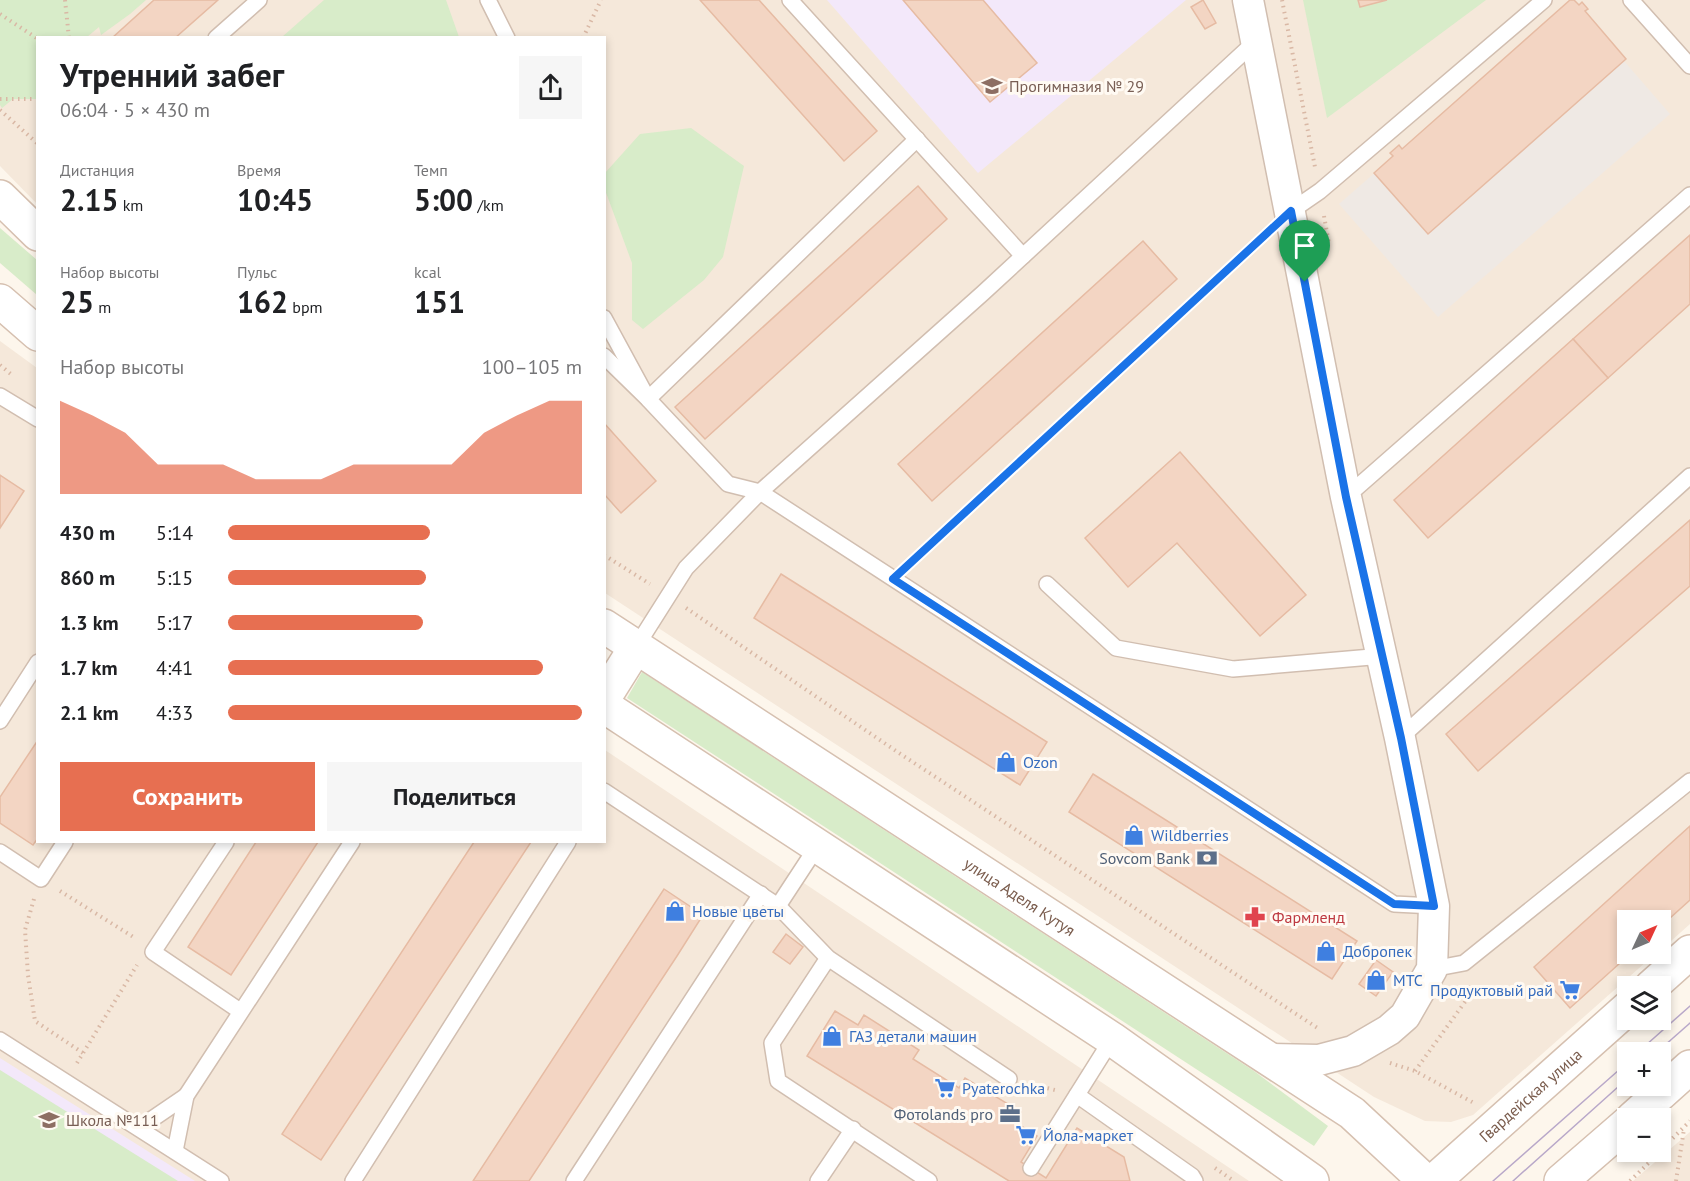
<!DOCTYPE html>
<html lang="ru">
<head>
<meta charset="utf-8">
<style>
  :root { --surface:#fff; --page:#f6f6f6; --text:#202124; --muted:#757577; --accent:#e76f51 }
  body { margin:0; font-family:"PT Sans",sans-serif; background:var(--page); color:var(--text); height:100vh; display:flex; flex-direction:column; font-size:22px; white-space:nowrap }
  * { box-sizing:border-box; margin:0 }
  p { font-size:20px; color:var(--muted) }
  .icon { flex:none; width:33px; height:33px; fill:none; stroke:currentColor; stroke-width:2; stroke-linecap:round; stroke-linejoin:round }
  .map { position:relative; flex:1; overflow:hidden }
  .drawer { position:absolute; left:36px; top:36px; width:570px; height:807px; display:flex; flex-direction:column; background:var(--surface); border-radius:0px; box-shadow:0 3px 9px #0003 }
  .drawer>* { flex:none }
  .needle { width:39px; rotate:46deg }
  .tools { position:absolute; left:1617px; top:910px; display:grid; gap:12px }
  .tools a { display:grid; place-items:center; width:54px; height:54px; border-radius:0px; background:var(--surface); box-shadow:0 3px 9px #0003; font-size:30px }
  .pin { position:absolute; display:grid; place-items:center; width:51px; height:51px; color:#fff; margin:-62px -26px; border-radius:50% 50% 50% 0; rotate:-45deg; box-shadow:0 0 6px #0007 }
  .pin .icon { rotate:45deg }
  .round { display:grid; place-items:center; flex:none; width:63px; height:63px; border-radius:0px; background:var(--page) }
  .overview { display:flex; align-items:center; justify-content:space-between; height:102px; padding:0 24px }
  h1 { font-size:33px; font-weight:700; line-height:45px }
  .figures { display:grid; grid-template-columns:repeat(3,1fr); gap:9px; height:102px; padding:6px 24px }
  .figures div { display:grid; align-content:center }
  .figures b { font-size:30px; font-weight:700 }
  .figures small { font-size:16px; font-weight:400 }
  .figures p { font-size:16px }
  .chart { height:168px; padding:12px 24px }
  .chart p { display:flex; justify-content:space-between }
  .chart svg { width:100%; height:108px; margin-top:6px; fill:var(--accent); opacity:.7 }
  .button { display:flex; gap:12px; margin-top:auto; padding:12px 24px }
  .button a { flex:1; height:69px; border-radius:0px; background:var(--accent); color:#fff; font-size:24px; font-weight:700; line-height:69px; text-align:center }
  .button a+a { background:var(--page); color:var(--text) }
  ul { padding:0 24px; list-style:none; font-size:20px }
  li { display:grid; grid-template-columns:96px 72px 1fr; align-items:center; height:45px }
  li i { height:15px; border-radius:8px; background:var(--accent) }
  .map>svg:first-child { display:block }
</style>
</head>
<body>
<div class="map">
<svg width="1690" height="1181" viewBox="0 0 1690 1181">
  <rect width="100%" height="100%" fill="#fdf6ec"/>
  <g fill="#f5e8da">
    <polygon points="0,0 1690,0 1690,924 1661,950 1660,921 1628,921 1628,954 1655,954 1473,1115 1451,1122 1425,1121 1374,1097 605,593 604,38 38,38 37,204 0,166"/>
    <polygon points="0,341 37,368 38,842 604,842 605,750 1249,1181 0,1181"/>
    <polygon points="1690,1132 1690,1181 1633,1181"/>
  </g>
  <polygon fill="#efe9e4" points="1572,1 1670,114 1438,317 1339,204"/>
  <g fill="#f3e8fa">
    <polygon points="827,0 1186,0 978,173"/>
    <polygon points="0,1058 195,1181 0,1181"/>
  </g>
  <g fill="#d8ecc9">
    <polygon points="0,0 146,0 130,14 101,35 99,27 87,37 38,38 37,99 13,99 2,108 0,105"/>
    <polygon points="324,0 446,0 459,37 282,37"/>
    <polygon points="1303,0 1486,0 1327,118"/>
    <polygon points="691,128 744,166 723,257 704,280 643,329 632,320 632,263 605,190 605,173 640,134"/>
    <polygon points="0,228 37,260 37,295 0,263"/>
    <polygon points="642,672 1254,1071 1328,1126 1314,1146 627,698"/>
    <polygon points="0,1070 178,1181 0,1181"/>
  </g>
  <g fill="#f3d5c3" stroke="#e6bba3" stroke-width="1.5">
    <polygon points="154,0 218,0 175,38 112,38"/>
    <polygon points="700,0 759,0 877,131 844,161"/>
    <polygon points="903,0 983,0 1037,63 990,102"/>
    <polygon points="1203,0 1216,23 1205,29 1191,7"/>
    <polygon points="1358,0 1387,0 1360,7"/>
    <polygon points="1570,0 1574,0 1579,5 1582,2 1588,9 1585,11 1626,59 1428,234 1374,173 1393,156 1390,153 1399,145 1402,149"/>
    <polygon points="918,186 947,219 705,439 675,407"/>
    <polygon points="1690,235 1690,304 1608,378 1573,339"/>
    <polygon points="1143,241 1177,279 932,501 898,464"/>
    <polygon points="1573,339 1608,378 1428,538 1394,500"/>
    <polygon points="604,423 656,481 621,513 604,494"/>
    <polygon points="1180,452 1306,595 1260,636 1177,543 1128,587 1085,538"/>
    <polygon points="0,475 24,491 0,528"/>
    <polygon points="1690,520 1690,586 1478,771 1446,734"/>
    <polygon points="781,574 1047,742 1020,785 754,618"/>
    <polygon points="38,740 38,838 33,845 0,823 0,797"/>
    <polygon points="1093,774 1357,941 1332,979 1069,812"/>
    <polygon points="1690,826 1690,900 1660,927 1660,921 1628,921 1628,954 1630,954 1570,1008 1534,967"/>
    <polygon points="256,842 318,842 231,975 188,947"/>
    <polygon points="474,842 531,842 321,1160 282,1134"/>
    <polygon points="664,889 703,915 677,956 529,1181 473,1181"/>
    <polygon points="786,934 803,947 790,964 773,952"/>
    <polygon points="1376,960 1393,972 1376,996 1359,984"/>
    <polygon points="835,1011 858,1025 864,1015 919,1050 913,1059 959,1088 965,1078 1021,1112 1015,1122 1037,1136 1021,1162 1046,1178 1077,1128 1124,1157 1130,1181 1009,1181 807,1056"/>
  </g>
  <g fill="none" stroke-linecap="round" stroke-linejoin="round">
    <g stroke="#d1beb0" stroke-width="18">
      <g id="lane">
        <polyline points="488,0 507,38"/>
        <polyline points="790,0 1023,256"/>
        <polyline points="1631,0 1690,66"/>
        <polyline points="216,38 259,0"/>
        <polyline points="1291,211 1320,191 1544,0"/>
        <polyline points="604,318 648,399 917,139"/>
        <polyline points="604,356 648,399 728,484 760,492 1394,904 1434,906"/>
        <polyline points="0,396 38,419"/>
        <polyline points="1346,497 1690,195"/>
        <polyline points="1047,584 1116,648 1233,669 1383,656"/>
        <polyline points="636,647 686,568 760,492 983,293 1257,40"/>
        <polyline points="0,721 38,662"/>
        <polyline points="1400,738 1690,476"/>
        <polyline points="604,791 778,906 828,958 1009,1079"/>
        <polyline points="226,842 153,952 240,1011"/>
        <polyline points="0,852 41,879 65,842"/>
        <polyline points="778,906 818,845"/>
        <polyline points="828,958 772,1043 778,1081 929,1181"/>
        <polyline points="1432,969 1464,963 1690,781"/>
        <polyline points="0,1040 221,1181"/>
        <polyline points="1077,1095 1192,1176 1195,1181"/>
        <polyline points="139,1128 186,1096"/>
        <polyline points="175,1151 186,1096 352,842"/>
        <polyline points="1031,1168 1112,1039"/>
        <polyline points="353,1181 568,842"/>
        <polyline points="574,1181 761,894"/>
        <polyline points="818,1181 853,1129"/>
      </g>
    </g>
    <g stroke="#d1beb0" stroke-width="33">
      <polyline id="street" points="1248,0 1346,497 1400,738 1434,906 1432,969 1405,1016 1389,1030 1353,1051 1319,1060 1271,1059"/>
    </g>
    <g stroke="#d6c0b0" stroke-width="36">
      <g id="secondary">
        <polyline points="0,197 38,234"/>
        <polyline points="0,301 38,334"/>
        <path id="s1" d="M604,626l748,487 73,68"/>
        <polyline points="604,698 636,647"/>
        <polyline points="604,706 1112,1039 1312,1181"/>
        <polyline points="1651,987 1690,952"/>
        <polyline points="1632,1119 1690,1067"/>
        <path id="s2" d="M1434,1181l194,-173"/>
        <polyline points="1561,1181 1628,1123"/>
      </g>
    </g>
    <g stroke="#d9b8a5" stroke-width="4" stroke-dasharray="1.5 4.5" stroke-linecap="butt">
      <polyline points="65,0 69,38"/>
      <polyline points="1282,0 1315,167"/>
      <polyline points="0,14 38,39"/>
      <polyline points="583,38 601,0"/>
      <polyline points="0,99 38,99"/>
      <polyline points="0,110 38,144"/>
      <polyline points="1324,216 1329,244"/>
      <polyline points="0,365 12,375"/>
      <polyline points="604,555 650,584"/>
      <polyline points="909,564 1265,235"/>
      <polyline points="686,608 899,753 1319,1029"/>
      <polyline points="60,891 135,938"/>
      <polyline points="34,899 25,930 28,975 35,1021 83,1053"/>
      <polyline points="77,1063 137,965"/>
      <polyline points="1390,1063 1415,1071 1474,1103 1475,1101"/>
      <polyline points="1415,1071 1470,995 1468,985"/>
      <polyline points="1030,1084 1055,1090"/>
      <polyline points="1660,1151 1690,1121"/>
      <polyline points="1215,1168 1234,1181"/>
      <polyline points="1630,1181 1660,1152"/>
      <polyline points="1676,1181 1684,1129"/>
    </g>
    <use href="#lane" stroke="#fff" stroke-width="15"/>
    <use href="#street" stroke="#fff" stroke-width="30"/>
    <use href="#secondary" stroke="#fff" stroke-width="33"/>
    <g stroke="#b9a8c9" stroke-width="1.5">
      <polyline points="1637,1053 1690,1006"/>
      <polyline points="1656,1053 1690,1023"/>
      <polyline points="1493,1181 1628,1062"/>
      <polyline points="1513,1181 1628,1078"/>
    </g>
  </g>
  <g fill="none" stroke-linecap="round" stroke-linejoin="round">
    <g stroke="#fff" stroke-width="12">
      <polygon id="route" points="1291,211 1346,497 1401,738 1434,906 1394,904 893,579"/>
    </g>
    <use href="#route" stroke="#1a73e8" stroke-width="8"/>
  </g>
  <defs>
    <g id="school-bare" transform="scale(1.62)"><path d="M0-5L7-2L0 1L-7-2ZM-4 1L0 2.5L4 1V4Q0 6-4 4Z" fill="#8d6e63" stroke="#fffaf3" stroke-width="2.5" paint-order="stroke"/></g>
    <g id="shop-bare" transform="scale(1.62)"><path d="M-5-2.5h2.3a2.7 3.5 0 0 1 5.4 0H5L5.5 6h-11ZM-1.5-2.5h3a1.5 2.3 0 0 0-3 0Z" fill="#3f7fe0" stroke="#fffaf3" stroke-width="2.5" paint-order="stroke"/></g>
    <g id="bank-bare" transform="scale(1.62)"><path d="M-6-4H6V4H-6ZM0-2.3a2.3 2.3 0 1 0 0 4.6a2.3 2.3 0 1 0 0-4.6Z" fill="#5c6f8a" stroke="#fffaf3" stroke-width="2.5" paint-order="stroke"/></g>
    <g id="pharmacy-bare" transform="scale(1.62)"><path d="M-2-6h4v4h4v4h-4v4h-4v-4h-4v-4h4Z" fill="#e0444e" stroke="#fffaf3" stroke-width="2.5" paint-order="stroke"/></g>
    <g id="supermarket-bare" transform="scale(1.62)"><path d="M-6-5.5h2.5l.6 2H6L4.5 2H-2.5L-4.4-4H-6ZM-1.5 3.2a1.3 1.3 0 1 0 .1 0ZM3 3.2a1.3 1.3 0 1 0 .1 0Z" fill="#3f7fe0" stroke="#fffaf3" stroke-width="2.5" paint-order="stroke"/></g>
    <g id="office-bare" transform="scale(1.62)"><path d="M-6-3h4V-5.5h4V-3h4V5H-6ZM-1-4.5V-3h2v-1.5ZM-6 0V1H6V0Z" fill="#5c6f8a" stroke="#fffaf3" stroke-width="2.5" paint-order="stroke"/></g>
  </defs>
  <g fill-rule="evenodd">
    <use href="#school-bare" x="992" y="86"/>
    <use href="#shop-bare" x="1006" y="762"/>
    <use href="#shop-bare" x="1134" y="835"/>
    <use href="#bank-bare" x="1207" y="858"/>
    <use href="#shop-bare" x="675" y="911"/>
    <use href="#pharmacy-bare" x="1255" y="917"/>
    <use href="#shop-bare" x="1326" y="951"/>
    <use href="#shop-bare" x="1376" y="980"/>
    <use href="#supermarket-bare" x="1570" y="990"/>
    <use href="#shop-bare" x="832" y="1036"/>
    <use href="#supermarket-bare" x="945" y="1088"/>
    <use href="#office-bare" x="1010" y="1114"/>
    <use href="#school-bare" x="49" y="1120"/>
    <use href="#supermarket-bare" x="1026" y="1135"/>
  </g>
  <g text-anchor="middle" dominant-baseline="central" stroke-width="6" stroke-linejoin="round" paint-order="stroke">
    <g font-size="16" fill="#785e54" stroke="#fffaf3" text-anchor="start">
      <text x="1009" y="86">Прогимназия № 29</text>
      <text x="66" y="1120">Школа №111</text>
    </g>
    <g font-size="16" fill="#366cbe" stroke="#fffaf3" text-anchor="start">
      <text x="1023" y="762">Ozon</text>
      <text x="1151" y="835">Wildberries</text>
      <text x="692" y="911">Новые цветы</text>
      <text x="1343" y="951">Добропек</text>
      <text x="1393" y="980">МТС</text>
      <text x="1553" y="990" text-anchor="end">Продуктовый рай</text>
      <text x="849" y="1036">ГАЗ детали машин</text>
      <text x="962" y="1088">Pyaterochka</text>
      <text x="1043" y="1135">Йола-маркет</text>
    </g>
    <g font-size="16" fill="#4e5e75" stroke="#fffaf3" text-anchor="end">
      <text x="1190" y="858">Sovcom Bank</text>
      <text x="993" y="1114">Фотоlands pro</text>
    </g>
    <g font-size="16" fill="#7a5c4d" stroke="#fffaf3">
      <text stroke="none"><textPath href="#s1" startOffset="496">улица Аделя Кутуя</textPath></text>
      <text stroke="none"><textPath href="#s2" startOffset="129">Гвардейская улица</textPath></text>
    </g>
    <g font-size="16" fill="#be3a42" stroke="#fffaf3" text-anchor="start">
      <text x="1272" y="917">Фармленд</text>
    </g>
  </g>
</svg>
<div class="tools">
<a><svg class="needle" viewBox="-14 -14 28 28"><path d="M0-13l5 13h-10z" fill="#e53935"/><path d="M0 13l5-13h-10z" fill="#757577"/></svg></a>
<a><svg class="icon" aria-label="layers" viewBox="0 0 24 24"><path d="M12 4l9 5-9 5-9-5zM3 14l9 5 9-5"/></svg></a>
<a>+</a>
<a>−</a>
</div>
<div class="pin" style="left:1305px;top:282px;background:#1e9e55"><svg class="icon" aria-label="arrive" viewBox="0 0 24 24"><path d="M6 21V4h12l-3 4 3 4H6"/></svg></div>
<section class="drawer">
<div class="overview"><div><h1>Утренний забег</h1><p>06:04 · 5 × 430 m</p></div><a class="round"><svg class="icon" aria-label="share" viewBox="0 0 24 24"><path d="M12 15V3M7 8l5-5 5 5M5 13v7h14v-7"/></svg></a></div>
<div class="figures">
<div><p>Дистанция</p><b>2.15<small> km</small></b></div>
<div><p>Время</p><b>10:45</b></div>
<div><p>Темп</p><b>5:00<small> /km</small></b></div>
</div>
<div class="figures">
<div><p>Набор высоты</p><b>25<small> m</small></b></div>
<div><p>Пульс</p><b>162<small> bpm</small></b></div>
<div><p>kcal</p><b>151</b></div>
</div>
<div class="chart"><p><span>Набор высоты</span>100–105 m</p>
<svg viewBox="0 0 160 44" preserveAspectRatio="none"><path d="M0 44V6L10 12L20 19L30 32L40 32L50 32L60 38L70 38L80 38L90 32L100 32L110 32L120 32L130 19L140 12L150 6L160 6V44z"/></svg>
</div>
<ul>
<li><b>430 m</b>5:14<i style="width:57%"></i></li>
<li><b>860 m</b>5:15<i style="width:56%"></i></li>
<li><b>1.3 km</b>5:17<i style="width:55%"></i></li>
<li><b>1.7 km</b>4:41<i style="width:89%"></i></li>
<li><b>2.1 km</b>4:33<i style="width:100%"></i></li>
</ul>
<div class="button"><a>Сохранить</a><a>Поделиться</a></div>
</section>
</div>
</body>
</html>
